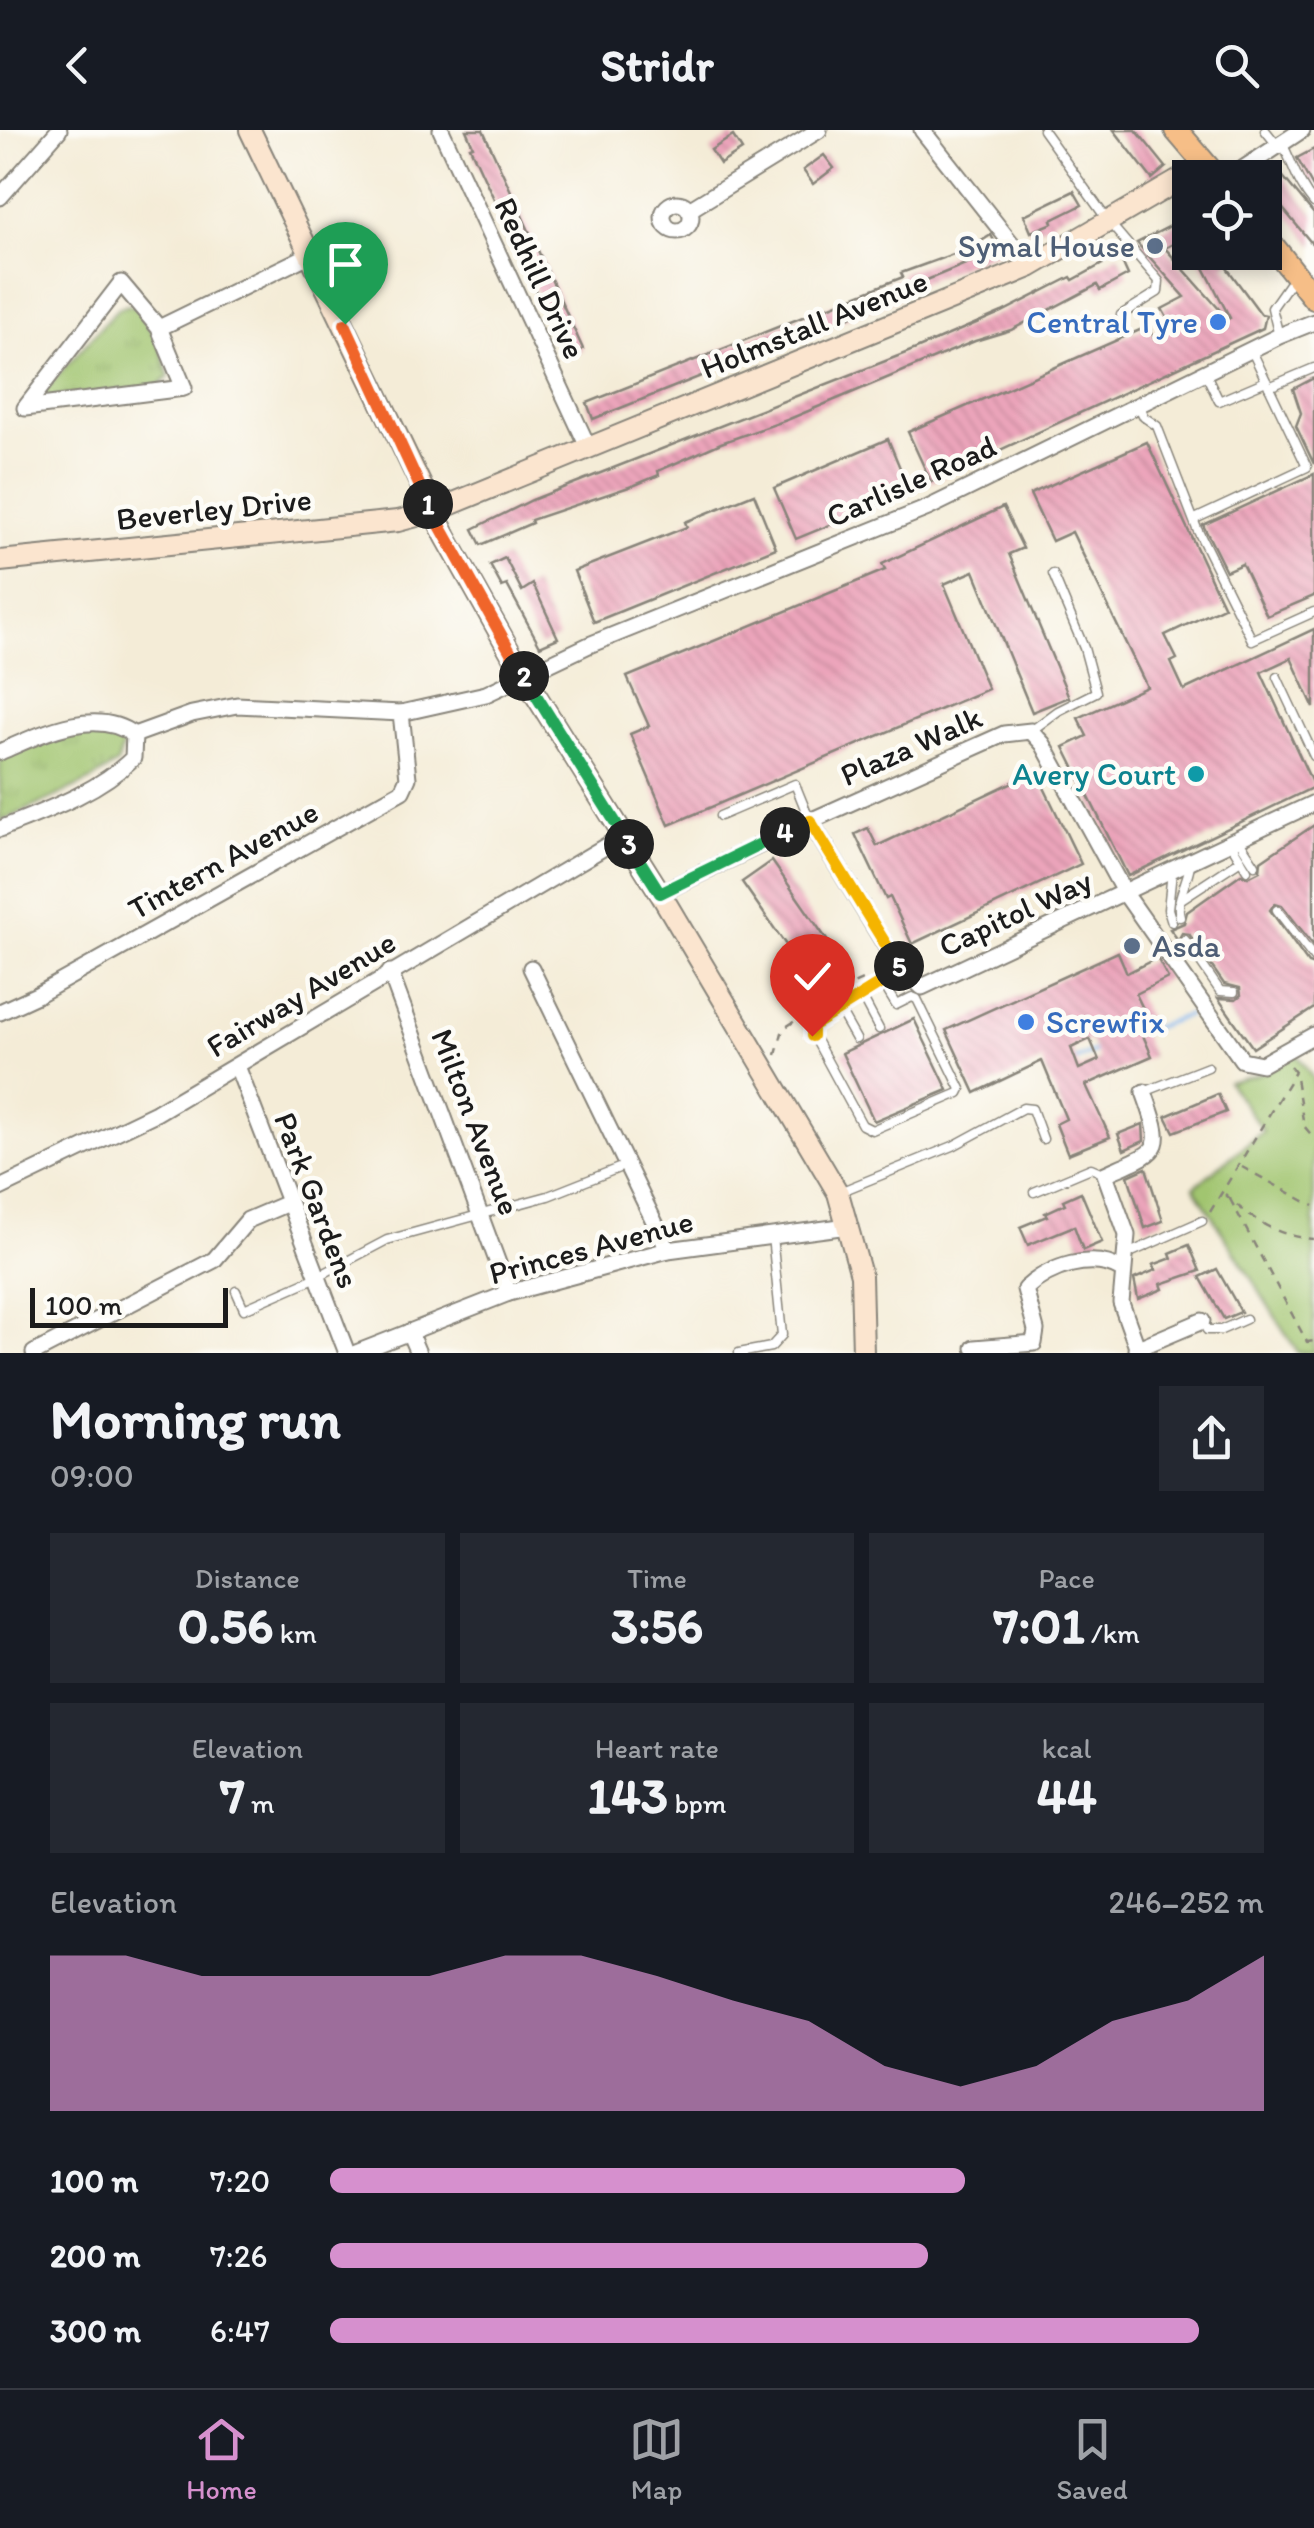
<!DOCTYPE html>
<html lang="en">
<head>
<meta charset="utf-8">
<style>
  :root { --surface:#171b24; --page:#242831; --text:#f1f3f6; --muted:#9ea1a6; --line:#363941; --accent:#d690ce }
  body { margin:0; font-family:Itim,sans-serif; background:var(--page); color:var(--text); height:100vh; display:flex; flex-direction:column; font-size:38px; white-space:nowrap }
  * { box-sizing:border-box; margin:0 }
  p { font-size:32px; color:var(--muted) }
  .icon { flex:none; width:55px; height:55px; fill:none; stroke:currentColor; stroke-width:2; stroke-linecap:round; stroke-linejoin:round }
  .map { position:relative; height:1223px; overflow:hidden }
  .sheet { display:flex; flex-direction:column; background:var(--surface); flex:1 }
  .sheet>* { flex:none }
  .controls { position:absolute; left:1172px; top:30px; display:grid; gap:20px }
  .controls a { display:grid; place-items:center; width:110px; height:110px; border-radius:0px; background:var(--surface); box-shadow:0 5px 15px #0003; font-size:50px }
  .scale { position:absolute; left:30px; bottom:25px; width:198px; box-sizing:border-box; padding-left:10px; border:5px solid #1c1c1c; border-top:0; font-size:28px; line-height:35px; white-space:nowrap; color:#1c1c1c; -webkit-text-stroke:8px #fdfcf7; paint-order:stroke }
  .pin { position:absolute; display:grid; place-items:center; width:85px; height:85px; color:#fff; margin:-102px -42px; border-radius:50% 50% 50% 0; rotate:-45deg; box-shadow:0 0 10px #0007 }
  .pin .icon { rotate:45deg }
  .km { position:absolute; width:50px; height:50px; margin:-25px; border-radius:50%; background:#222; color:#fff; font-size:28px; line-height:50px; text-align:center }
  .round { display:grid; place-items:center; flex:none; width:105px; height:105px; border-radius:0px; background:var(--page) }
  .headline { display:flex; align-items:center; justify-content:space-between; height:170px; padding:0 50px }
  h1 { font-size:55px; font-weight:800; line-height:75px }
  .stats { display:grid; grid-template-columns:repeat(3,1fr); gap:15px; height:170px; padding:10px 50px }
  .stats div { display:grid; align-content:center; border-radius:0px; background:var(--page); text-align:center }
  .stats b { font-size:50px; font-weight:800 }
  .stats small { font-size:28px; font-weight:400 }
  .stats p { font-size:28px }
  .chart { height:280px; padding:20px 50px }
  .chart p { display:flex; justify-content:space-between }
  .chart svg { width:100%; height:180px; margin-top:10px; fill:var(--accent); opacity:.7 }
  ul { padding:0 50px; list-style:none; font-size:32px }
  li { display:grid; grid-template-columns:160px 120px 1fr; align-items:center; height:75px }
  li i { height:25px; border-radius:12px; background:var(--accent) }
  header { display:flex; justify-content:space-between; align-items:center; height:130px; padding:0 50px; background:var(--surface); font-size:45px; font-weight:800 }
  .tab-bar { display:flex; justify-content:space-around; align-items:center; height:140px; border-top:2px solid var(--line); background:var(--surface); font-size:28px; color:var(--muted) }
  .tab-bar a { display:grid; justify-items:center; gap:5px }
  .tab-bar .selected { color:var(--accent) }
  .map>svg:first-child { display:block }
</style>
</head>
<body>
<header><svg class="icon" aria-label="back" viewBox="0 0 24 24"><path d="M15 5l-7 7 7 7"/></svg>Stridr<svg class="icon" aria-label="search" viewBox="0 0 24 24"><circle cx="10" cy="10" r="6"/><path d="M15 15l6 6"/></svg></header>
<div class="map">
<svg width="1314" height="1223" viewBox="0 0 1314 1223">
  <defs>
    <pattern id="grass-tufts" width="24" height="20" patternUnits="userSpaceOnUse" patternTransform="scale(2.5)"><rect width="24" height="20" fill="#a1c56f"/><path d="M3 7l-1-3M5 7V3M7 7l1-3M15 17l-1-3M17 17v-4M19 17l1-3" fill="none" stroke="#8aa960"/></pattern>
    <pattern id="building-back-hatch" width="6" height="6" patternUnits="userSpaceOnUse" patternTransform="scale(2.5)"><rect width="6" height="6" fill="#eca5bb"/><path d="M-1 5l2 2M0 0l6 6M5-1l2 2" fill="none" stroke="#ca8da0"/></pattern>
  </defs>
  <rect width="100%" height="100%" fill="#fdfcf7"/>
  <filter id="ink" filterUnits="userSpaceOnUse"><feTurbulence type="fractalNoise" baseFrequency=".01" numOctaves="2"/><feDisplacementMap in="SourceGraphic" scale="20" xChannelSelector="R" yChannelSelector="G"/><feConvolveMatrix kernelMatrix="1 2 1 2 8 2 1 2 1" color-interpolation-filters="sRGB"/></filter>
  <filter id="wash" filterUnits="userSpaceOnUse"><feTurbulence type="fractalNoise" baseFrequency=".0048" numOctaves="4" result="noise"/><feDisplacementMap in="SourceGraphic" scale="40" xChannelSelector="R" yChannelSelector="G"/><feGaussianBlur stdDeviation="2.25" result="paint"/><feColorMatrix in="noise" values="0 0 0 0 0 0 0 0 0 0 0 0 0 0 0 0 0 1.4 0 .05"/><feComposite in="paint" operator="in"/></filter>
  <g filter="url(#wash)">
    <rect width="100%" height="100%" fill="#f4ecd7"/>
    <g fill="url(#grass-tufts)" stroke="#5e7046" stroke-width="2.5">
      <polygon points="128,175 137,178 159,212 169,247 157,257 52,268 44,266 44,261 117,179"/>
      <polygon points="84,599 117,601 124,613 117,634 90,651 0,692 0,628 33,614"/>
    </g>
    <polygon fill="#a1c56f" stroke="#5e7046" stroke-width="2.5" points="1297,925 1314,950 1314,1223 1298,1223 1194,1057 1263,1001 1228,952 1261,943"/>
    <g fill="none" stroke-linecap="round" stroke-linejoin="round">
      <g stroke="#80b6ef" stroke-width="4">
        <polyline points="1137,904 1188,885"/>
        <polyline points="1077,929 1096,921"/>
      </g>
    </g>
    <g id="blocks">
      <g fill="url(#building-back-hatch)" fill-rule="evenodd">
        <polygon points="466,0 483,0 583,219 567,227 470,17 473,16"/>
        <polygon points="1114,0 1136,0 1166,37 1152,49"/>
        <polygon points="733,6 742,20 720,34 711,20"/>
        <polygon points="1314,19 1314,59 1297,28"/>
        <polygon points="824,25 834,38 813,54 803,40"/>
        <polygon points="1280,43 1314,84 1314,116 1265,57"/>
        <polygon points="1074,61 1082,75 1052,90 1053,93 1031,102 1024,85"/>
        <polygon points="1190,86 1190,105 1165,118 1228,189 1230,188 1196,122 1246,122 1224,134 1261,184 1266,185 1263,198 931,352 908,302 1149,196 1154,208 1173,198 1162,179 1185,167 1137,113"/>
        <polygon points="991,105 999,120 898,162 900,167 593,289 587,273 903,147 901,143 970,118"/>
        <polygon points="1119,125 1128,145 1100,160 1097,155 1011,200 975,211 787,290 721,313 658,341 659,345 635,355 531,390 532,393 481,415 473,399 532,370 916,219 1002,182 1071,147 1073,150"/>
        <polygon points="1314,248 1314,334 1296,296 1301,283 1293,259"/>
        <polygon points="888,309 910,362 796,409 774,358"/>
        <polygon points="1147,312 1224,477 1165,505 1177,529 1171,532 1184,560 1314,499 1314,578 1291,528 1261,542 1314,657 1128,746 1064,617 1087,606 1078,588 1147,557 1072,402 1052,411 1030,364"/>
        <polygon points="1314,344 1314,466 1267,486 1242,434 1226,441 1203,395"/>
        <polygon points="754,364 776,418 594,492 574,441 687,397 685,392"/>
        <polygon points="1003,377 1023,418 1009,424 1069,567 1032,582 974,441 944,454 988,559 669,695 630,604 649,596 627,547 885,440 882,434"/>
        <polygon points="505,428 522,461 533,454 558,508 540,516 507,455 502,457 490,435"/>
        <polygon points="1036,641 1081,734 912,814 890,767 886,769 855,704 868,698 877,716"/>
        <polygon points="1314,695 1314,816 1282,775 1275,773 1270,780 1308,833 1314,835 1314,878 1253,918 1218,868 1236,869 1241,865 1240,858 1224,854 1189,804 1182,803 1178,810 1170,799 1184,793 1187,782 1241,744 1248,747 1260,741 1261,731"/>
        <polygon points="772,731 836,823 816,837 821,845 795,863 786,849 802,838 742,752"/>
        <path d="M1118,822l9,21 30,-15 11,20 -32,16 12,25 -10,5 14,32 -66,29 24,52 -42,17 -12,-30 10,-5 -24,-58 -67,32 -29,-63zM1090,909l9,21 -20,9 -8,-21z"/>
        <polygon points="914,889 948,960 874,991 842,923"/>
        <polygon points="1218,964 1226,982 1174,1002 1166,986"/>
        <polygon points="1143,994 1144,1011 1124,1020 1118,1004"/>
        <polygon points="1146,1038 1163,1091 1145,1098 1128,1046"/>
        <polygon points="1081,1062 1102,1112 1083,1120 1074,1096 1028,1115 1020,1097 1047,1086 1045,1083 1065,1074 1063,1070"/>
        <polygon points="1189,1115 1200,1141 1161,1154 1163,1159 1138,1169 1134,1149 1156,1140 1153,1135 1172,1128 1170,1123"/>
        <polygon points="1217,1139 1241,1182 1224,1189 1200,1147"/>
      </g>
    </g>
  </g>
  <g filter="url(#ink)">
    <use href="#blocks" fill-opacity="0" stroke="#88847a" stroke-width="2.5"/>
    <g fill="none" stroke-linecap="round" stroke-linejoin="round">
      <g stroke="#88847a" stroke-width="11">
        <g id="lane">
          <polyline points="1043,0 1108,91 1159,151 1158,162 1121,185"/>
          <polyline points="1265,0 1277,15"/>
          <path d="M1282,13c11,21 16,42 32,60"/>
          <polyline points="1279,206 1272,178 1293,148"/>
          <polyline points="1205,242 1219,271 1266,251"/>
          <polyline points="1269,257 1314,238"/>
          <polyline points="1138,275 1144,287 1157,296 1197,399 1252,510 1314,482"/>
          <polyline points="1195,389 1307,337 1251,219"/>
          <polyline points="1277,547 1314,626"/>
          <polyline points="1031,601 1058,581 1096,562 1084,518 1053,444"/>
          <polyline points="720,686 795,654 810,691"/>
          <polyline points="1238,709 1255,735"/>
          <polyline points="1230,712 1247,740"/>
          <polyline points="1180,770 1241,730"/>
          <polyline points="1277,780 1314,828"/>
          <path d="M1180,787c-5,-18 8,-35 10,-53"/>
          <polyline points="1172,792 1168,779 1172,742"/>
          <polyline points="1185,810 1220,861 1234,862"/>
          <polygon points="882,852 896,875 912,867 917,869 961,959 959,963 872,1000 862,995 811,901 812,896"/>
          <polyline points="861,865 879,899"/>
          <polyline points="839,879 856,909"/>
          <polyline points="1144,962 1208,937"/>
          <polyline points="842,1061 953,1016 1023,978 1032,979 1043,1009"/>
          <polyline points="1034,1062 1091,1038 1105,1044"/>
          <polyline points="1125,1125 1202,1091"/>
          <polyline points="236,1161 244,1179 317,1147 387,1110 548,1066 629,1034"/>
          <polyline points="1202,1191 1207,1200 1221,1200 1246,1189"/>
          <polyline points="739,1223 771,1217 782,1205 772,1106"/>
        </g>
      </g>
      <g stroke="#88847a" stroke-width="19">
        <g id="street">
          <polyline points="441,0 589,319"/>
          <polyline points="922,0 1030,137"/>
          <polyline points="1229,48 1302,0"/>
          <polyline points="0,67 59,0"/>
          <circle cx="677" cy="87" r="14"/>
          <polyline points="689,80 819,0"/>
          <polyline points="159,198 121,153 25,278 184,258 159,198 311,124"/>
          <polyline points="134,605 192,584 237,575 401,583 486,564 589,515 928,378 1279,206 1314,192"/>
          <path d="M0,622c39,-17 95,-46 134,-17"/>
          <polyline points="810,691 897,834 922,857 1314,673"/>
          <path d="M0,699c45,-18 97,-36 133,-71l1,-23"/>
          <polyline points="660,763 810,691 1004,604 1031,601 1043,614 1124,762 1242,930 1262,934 1314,905"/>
          <polyline points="531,838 668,1120"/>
          <polyline points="390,842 509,1163"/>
          <polyline points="0,882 39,864 402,661 408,648 401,583"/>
          <polyline points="237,936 347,1223"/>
          <polyline points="0,1058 156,983 623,706"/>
          <polyline points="409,1202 418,1223"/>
          <path d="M974,1218l60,-5 2,-13 -11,-41c25,-23 67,-37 97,-19"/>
          <polyline points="1136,1219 1202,1191"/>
          <polyline points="34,1223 214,1130 248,1090 288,1073"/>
          <polyline points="356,1223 509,1163 668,1120 848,1096"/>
          <path d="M1139,1223l-18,-50 6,-68 -22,-61c57,-25 61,-21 39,-82"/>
        </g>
      </g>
      <g stroke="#88847a" stroke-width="24">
        <g id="secondary">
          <polyline points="250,0 446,407 525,548 660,763 838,1063 861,1145 863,1223"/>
          <polyline points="0,431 398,391 432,382 1030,137 1205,35"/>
        </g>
      </g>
      <g stroke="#88847a" stroke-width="26">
        <g id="primary">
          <polyline points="1176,0 1217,48"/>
          <polyline points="1265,106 1314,168"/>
        </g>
      </g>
      <g stroke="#88847a" stroke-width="2.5" stroke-dasharray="8 8" stroke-linecap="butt">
        <polyline points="776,925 783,899 842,859 869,847"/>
        <polyline points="1290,936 1295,942 1304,996 1314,1008"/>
        <polyline points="1242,1037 1314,1076"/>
        <path d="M1225,1064c27,26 51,42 89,45"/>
        <polyline points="1230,1069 1307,1212 1314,1211"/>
        <polyline points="1210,1082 1295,942"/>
      </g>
      <use href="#lane" stroke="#fff" stroke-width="8"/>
      <use href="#street" stroke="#fff" stroke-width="15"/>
      <use href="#secondary" stroke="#fbe5cf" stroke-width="20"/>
      <use href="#primary" stroke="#f6be87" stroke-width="22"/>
    </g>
  </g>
  <g fill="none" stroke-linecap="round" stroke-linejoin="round" filter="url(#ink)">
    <g stroke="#fff" stroke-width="20">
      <polyline id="split-1" points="345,194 428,374"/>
    </g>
    <g stroke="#fff" stroke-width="20">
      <polyline id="split-2" points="428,374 524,546"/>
    </g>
    <g stroke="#fff" stroke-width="20">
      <polyline id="split-3" points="524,546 629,714"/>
    </g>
    <g stroke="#fff" stroke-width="20">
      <polyline id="split-4" points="629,714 660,763 785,702"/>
    </g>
    <g stroke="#fff" stroke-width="20">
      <polyline id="split-5" points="785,702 810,691 899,836"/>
    </g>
    <g stroke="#fff" stroke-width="20">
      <polyline id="split-6" points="812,906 812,896 902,840 899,836"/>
    </g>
    <use href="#split-1" stroke="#f0652b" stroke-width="12"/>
    <use href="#split-2" stroke="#f0652b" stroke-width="12"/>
    <use href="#split-3" stroke="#22a559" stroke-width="12"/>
    <use href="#split-4" stroke="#22a559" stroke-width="12"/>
    <use href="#split-5" stroke="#f5b400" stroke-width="12"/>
    <use href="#split-6" stroke="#f5b400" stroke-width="12"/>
  </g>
  <g fill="#5c6f8a" stroke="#fdfcf7" stroke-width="4">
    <circle cx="1155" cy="116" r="10"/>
    <circle cx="1132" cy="816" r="10"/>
  </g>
  <g fill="#3f7fe0" stroke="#fdfcf7" stroke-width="4">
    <circle cx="1218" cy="192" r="10"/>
    <circle cx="1026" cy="892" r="10"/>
  </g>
  <circle fill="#0f9aa8" stroke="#fdfcf7" stroke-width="4" cx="1196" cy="644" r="10"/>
  <g text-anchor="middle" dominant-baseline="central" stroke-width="9" stroke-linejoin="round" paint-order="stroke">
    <g font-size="32" fill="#4e5e75" stroke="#fdfcf7" text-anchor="end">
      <text x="1135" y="116">Symal House</text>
      <text x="1152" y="816" text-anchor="start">Asda</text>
    </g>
    <g font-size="32" fill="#1c1c1c" stroke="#fdfcf7">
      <text transform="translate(540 148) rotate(65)">Redhill Drive</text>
      <text transform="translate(814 194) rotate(-22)">Holmstall Avenue</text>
      <text transform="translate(911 351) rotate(-24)">Carlisle Road</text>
      <text transform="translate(214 379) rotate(-6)">Beverley Drive</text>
      <text transform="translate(911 616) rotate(-24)">Plaza Walk</text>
      <text transform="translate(223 730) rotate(-29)">Tintern Avenue</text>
      <text transform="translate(1015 783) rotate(-25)">Capitol Way</text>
      <text transform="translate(301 864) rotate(-31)">Fairway Avenue</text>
      <text transform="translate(476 992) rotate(69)">Milton Avenue</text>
      <text transform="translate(317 1070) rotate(69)">Park Gardens</text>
      <text transform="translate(591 1117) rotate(-15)">Princes Avenue</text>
    </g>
    <g font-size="32" fill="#366cbe" stroke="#fdfcf7" text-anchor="end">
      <text x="1198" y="192">Central Tyre</text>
      <text x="1046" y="892" text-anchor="start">Screwfix</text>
    </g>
    <g font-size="32" fill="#0d838f" stroke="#fdfcf7" text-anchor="end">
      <text x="1176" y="644">Avery Court</text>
    </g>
  </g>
</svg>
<div class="controls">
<a><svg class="icon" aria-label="locate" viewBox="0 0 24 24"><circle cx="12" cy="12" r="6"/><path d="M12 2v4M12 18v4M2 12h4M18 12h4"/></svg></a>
</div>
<div class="scale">100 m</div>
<div class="pin" style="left:345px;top:194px;background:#1e9e55"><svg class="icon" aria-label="arrive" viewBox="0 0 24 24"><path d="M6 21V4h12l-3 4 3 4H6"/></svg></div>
<div class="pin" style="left:812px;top:906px;background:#d93025"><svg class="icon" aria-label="check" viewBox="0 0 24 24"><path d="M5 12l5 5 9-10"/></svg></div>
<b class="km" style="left:428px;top:374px">1</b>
<b class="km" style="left:524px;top:546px">2</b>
<b class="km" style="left:629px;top:714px">3</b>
<b class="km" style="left:785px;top:702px">4</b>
<b class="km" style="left:899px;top:836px">5</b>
</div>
<section class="sheet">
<div class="headline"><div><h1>Morning run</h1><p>09:00</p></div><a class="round"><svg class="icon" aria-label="share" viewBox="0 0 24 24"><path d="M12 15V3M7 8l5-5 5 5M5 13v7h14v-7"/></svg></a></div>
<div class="stats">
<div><p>Distance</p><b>0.56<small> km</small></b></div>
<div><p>Time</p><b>3:56</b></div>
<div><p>Pace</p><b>7:01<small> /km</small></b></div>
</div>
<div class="stats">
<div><p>Elevation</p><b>7<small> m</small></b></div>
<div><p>Heart rate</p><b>143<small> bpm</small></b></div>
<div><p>kcal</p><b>44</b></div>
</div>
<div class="chart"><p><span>Elevation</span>246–252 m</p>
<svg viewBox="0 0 160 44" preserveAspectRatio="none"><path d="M0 44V6L10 6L20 11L30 11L40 11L50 11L60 6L70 6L80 11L90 17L100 22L110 33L120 38L130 33L140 22L150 17L160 6V44z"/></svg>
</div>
<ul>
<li><b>100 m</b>7:20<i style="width:68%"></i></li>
<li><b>200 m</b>7:26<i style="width:64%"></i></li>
<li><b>300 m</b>6:47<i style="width:93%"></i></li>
</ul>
</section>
<nav class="tab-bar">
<a class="selected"><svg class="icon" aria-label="home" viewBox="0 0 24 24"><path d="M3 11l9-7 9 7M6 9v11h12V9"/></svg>Home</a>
<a><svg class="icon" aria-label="map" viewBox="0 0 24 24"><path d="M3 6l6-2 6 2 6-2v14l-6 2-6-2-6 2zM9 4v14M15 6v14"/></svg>Map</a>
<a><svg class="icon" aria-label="saved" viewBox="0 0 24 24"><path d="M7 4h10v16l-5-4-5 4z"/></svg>Saved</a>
</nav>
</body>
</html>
